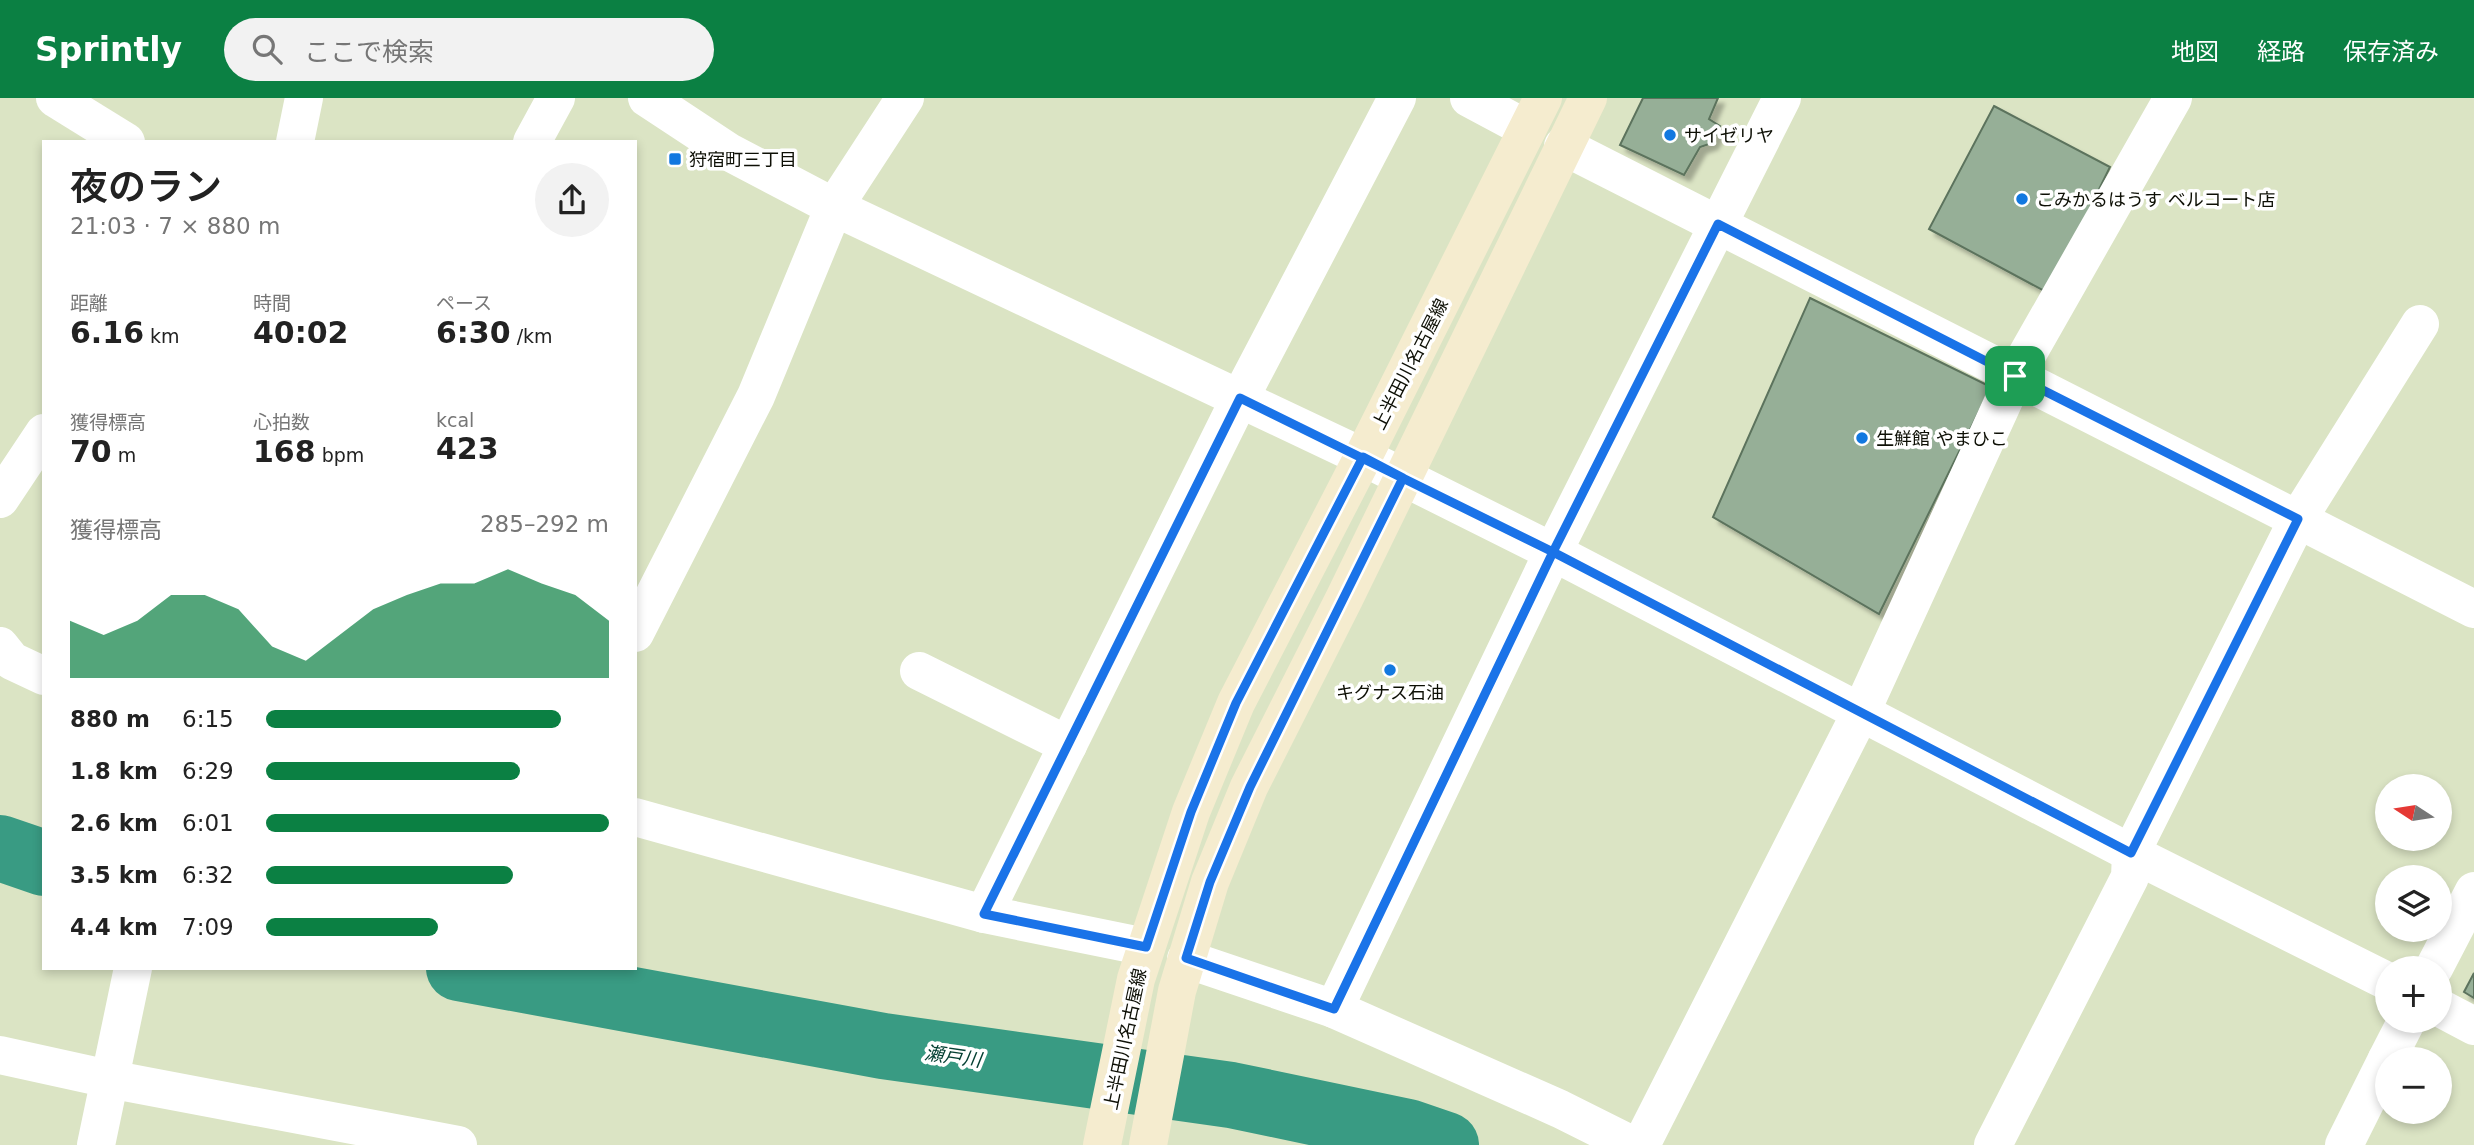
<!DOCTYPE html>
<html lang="ja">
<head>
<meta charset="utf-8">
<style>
  :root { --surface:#fff; --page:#f2f2f2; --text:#222; --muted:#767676; --accent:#0b8043 }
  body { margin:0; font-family:"DejaVu Sans","Noto Sans JP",sans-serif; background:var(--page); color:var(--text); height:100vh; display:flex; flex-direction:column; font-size:26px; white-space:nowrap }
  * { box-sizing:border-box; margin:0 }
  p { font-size:23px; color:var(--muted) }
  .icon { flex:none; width:38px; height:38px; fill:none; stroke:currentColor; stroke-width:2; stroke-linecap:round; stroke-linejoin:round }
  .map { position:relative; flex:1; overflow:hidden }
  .sheet { position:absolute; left:42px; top:42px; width:595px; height:830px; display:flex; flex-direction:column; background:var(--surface); border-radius:0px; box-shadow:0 4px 10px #0003 }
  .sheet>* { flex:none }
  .needle { width:46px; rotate:282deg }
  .buttons { position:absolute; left:2375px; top:676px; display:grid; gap:14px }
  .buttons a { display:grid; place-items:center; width:77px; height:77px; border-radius:50%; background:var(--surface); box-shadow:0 4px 10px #0003; font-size:35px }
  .pin { position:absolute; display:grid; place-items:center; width:60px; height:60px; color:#fff; margin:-30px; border-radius:14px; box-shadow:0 4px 10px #0006 }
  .round { display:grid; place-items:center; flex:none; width:74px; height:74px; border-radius:37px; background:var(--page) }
  .head { display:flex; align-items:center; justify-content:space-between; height:119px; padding:0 28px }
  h1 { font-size:38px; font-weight:600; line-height:52px }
  .metrics { display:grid; grid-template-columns:repeat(3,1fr); gap:10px; height:119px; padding:7px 28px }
  .metrics div { display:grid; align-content:center }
  .metrics b { font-size:30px; font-weight:600 }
  .metrics small { font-size:19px; font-weight:400 }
  .metrics p { font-size:19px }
  .chart { height:196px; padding:14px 28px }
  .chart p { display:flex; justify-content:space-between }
  .chart svg { width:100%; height:126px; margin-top:7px; fill:var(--accent); opacity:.7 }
  ul { padding:0 28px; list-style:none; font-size:23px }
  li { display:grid; grid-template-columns:112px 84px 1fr; align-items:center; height:52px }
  li i { height:18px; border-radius:9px; background:var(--accent) }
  header { display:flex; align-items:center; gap:42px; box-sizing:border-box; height:98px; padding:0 35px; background:var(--accent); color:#fff }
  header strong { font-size:33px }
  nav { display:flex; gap:38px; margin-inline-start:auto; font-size:24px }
  .search { width:490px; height:63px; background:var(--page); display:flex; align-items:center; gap:18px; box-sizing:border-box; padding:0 24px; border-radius:38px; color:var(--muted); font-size:26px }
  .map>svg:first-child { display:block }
</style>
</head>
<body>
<header>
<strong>Sprintly</strong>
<div class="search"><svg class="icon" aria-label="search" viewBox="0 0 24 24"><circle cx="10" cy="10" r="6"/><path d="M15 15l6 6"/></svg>ここで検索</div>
<nav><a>地図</a><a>経路</a><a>保存済み</a></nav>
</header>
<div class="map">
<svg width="2474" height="1047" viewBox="0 0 2474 1047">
  <defs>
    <filter id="shadow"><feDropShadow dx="6" dy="6" stdDeviation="2" flood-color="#0004"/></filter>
  </defs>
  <rect width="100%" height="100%" fill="#dbe4c4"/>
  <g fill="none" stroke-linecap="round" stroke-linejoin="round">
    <g stroke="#399b83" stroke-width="66">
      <polyline points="0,750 44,765"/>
      <polyline points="459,870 883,948 1231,997 1408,1034 1446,1047"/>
    </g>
  </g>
  <g fill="#96af97" stroke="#5c735d" stroke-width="2" filter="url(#shadow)">
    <polygon points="1643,0 1718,0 1709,21 1720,28 1712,45 1700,49 1684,77 1620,47"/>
    <polygon points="1994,8 2110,69 2048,195 1929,131"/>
    <polygon points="1810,200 1991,289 1879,516 1713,419"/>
    <polygon points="2474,875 2474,900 2464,894"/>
  </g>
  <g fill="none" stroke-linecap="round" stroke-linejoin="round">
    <g stroke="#fff" stroke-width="38">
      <polyline points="55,0 126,44"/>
      <polyline points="647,0 729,54 834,109 1363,359 1553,454 2131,755 2387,883"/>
      <polyline points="1469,0 1527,31"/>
      <polyline points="295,44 304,0"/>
      <polyline points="532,44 556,0"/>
      <polyline points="1563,48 2474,511"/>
      <polyline points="0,401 44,335"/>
      <polyline points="635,535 756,298 834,109 905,0"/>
      <polyline points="0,548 12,563 44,578"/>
      <polyline points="919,573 1068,647"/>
      <polyline points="635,719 984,816 1146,849"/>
      <polyline points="984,816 1240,300 1397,0"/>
      <polyline points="1186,861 1334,911 1560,1011 1632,1047"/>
      <polyline points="2434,870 2474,793"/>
      <polyline points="2440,910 2474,928"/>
      <polyline points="1334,911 1553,454 1782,0"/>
      <polyline points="0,957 109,981 458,1047"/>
      <polyline points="2387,961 2407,922"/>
      <polyline points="96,1047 133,870"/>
      <polyline points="1641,1047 1861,614 2015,278 2173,0"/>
      <polyline points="1993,1047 2130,779 2131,755 2298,421 2420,226"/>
      <polyline points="2344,1047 2387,961"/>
    </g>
    <g stroke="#f5eccf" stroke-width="38">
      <polyline points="1102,1047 1136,881 1191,714 1236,605 1363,359 1543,0"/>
      <polyline points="1148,1047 1177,893 1210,784 1249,689 1344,501 1588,0"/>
    </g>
  </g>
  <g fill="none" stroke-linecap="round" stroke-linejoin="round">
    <g stroke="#fff" stroke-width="14">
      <polyline id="route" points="2015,278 1718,126 1553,454 1240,300 984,816 1146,849 1191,714 1236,605 1363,359 1403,380 1250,689 1210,784 1186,860 1334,911 1553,454 2131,755 2298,421 2015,278"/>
    </g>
    <use href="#route" stroke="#1a73e8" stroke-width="9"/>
  </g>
  <g fill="#1278e0" stroke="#fff" stroke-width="2.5">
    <circle cx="1670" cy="37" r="7"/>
    <rect x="668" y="54" width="14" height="14" rx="3.5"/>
    <circle cx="2022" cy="101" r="7"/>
    <circle cx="1862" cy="340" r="7"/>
    <circle cx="1390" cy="572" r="7"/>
  </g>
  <g text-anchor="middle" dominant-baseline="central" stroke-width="7" stroke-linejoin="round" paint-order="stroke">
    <g font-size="18" fill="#0d0f05" stroke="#fff" text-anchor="start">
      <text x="1684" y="37">サイゼリヤ</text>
      <text x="689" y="61">狩宿町三丁目</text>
      <text x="2036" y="101">こみかるはうす ベルコート店</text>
      <text x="1876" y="340">生鮮館 やまひこ</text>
      <text x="1390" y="594" text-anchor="middle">キグナス石油</text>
    </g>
    <g font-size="18" fill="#0d0f05" stroke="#fff">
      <text transform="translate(1410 266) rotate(-63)">上半田川名古屋線</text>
      <text transform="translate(1125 941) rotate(-78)">上半田川名古屋線</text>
    </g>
    <g font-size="19" font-style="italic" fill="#054033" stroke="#fff">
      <text transform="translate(953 958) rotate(8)">瀬戸川</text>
    </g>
  </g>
</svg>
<div class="buttons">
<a><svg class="needle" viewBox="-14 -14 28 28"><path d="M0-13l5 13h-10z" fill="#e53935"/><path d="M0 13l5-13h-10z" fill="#767676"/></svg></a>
<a><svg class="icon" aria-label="layers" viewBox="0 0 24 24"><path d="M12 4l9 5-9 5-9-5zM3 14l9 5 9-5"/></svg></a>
<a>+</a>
<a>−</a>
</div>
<div class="pin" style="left:2015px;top:278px;background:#1e9e55"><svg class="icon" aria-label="arrive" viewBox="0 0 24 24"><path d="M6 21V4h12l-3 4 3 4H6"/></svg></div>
<section class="sheet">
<div class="head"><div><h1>夜のラン</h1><p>21:03 · 7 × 880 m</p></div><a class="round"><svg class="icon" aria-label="share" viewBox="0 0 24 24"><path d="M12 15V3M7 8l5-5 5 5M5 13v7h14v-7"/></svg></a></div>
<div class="metrics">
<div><p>距離</p><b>6.16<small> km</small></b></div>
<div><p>時間</p><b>40:02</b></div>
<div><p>ペース</p><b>6:30<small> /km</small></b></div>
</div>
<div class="metrics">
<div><p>獲得標高</p><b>70<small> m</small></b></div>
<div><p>心拍数</p><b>168<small> bpm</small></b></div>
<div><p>kcal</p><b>423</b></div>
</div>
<div class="chart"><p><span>獲得標高</span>285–292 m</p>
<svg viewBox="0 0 160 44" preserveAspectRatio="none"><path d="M0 44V24L10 29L20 24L30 15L40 15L50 20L60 33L70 38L80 29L90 20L100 15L110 11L120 11L130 6L140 11L150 15L160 24V44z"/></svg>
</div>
<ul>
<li><b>880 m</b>6:15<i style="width:86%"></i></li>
<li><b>1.8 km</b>6:29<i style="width:74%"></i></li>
<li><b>2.6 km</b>6:01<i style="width:100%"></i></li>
<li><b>3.5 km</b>6:32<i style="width:72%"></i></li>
<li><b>4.4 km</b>7:09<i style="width:50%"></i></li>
</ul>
</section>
</div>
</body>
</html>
